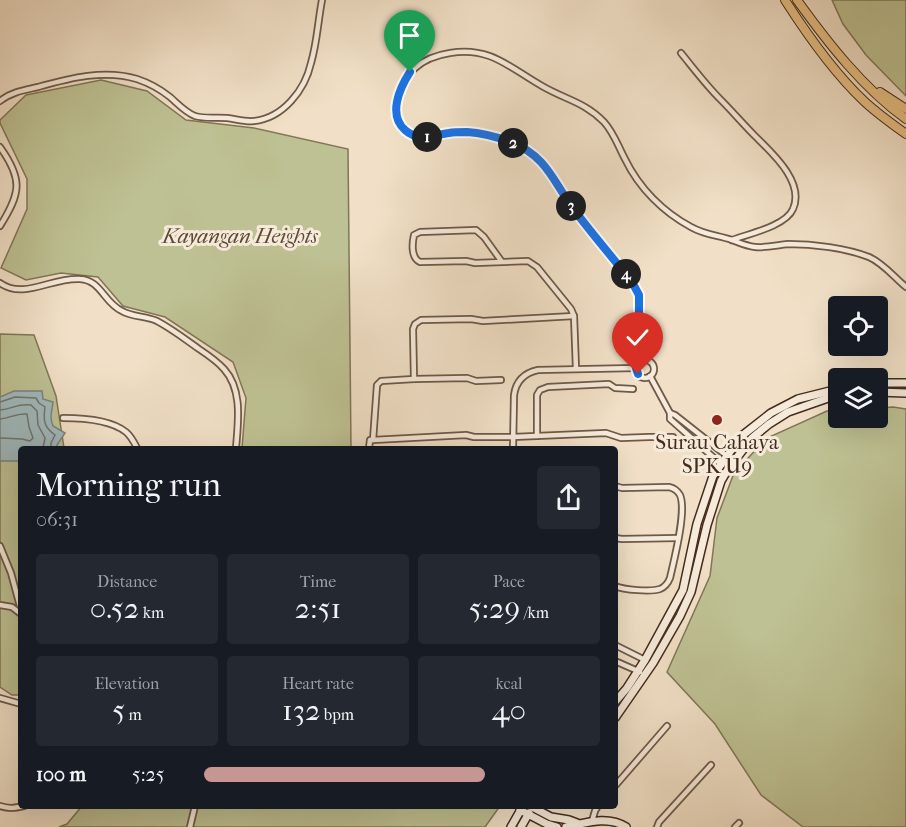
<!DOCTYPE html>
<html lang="en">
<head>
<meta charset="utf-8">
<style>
  :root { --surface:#171b24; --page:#242831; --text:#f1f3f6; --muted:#9ea1a6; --accent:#c59692 }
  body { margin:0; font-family:"IM FELL French Canon",serif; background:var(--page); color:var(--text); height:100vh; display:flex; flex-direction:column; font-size:22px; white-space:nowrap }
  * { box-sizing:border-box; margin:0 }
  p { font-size:20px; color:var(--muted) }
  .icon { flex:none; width:33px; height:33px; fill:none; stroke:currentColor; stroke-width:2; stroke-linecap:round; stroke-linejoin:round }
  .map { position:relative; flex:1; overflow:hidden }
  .side { position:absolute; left:18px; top:446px; width:600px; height:363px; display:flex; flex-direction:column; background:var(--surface); border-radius:6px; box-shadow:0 6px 24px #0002 }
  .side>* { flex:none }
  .buttons { position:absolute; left:828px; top:296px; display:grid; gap:12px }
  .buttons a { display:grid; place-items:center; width:60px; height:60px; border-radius:6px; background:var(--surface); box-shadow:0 6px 24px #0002; font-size:30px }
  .pin { position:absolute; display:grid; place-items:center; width:51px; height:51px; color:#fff; margin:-62px -26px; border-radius:50% 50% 50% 0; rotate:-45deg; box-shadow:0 0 6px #0007 }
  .pin .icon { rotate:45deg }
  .km { position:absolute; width:30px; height:30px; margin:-15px; border-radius:50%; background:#222; color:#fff; font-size:16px; line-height:30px; text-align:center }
  .round { display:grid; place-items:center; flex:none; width:63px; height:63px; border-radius:6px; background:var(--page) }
  .overview { display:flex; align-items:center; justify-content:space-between; height:102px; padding:0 18px }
  h1 { font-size:33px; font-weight:600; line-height:45px }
  .figures { display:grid; grid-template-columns:repeat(3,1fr); gap:9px; height:102px; padding:6px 18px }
  .figures div { display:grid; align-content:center; border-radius:6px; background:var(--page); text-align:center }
  .figures b { font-size:30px; font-weight:600 }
  .figures small { font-size:16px; font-weight:400 }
  .figures p { font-size:16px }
  ul { padding:0 18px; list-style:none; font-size:20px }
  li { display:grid; grid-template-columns:96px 72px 1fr; align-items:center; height:45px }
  li i { height:15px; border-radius:8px; background:var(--accent) }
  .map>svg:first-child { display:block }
</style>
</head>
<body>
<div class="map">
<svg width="906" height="827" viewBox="0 0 906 827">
  <rect width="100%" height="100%" fill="#f1e0c7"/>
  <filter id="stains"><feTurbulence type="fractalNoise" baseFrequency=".00333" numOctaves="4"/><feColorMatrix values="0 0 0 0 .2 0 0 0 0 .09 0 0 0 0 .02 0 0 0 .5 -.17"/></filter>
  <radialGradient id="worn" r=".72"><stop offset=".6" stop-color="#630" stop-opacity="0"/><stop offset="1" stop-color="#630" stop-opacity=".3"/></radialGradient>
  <g fill="#bec193" stroke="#817658" stroke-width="1.5">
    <polygon points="832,0 906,0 906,96 866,55 843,24"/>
    <polygon points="101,80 147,91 186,120 254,128 348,149 351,448 242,448 246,398 233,362 165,317 123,306 98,277 61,273 26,280 1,268 27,209 27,179 0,123 0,120 26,95"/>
    <polygon points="0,334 34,335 56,396 64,448 21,448 21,695 12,695 0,687"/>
    <polygon points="893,407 906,409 906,827 803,827 761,795 715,724 667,672 710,576 717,518 734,473 767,438 827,411 838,410 838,417 878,417 878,408"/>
    <polygon points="82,806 500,806 485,827 59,827 67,824"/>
  </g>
  <path fill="#9fbabf" stroke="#7b817e" stroke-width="1.5" d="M14,391h28l1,8 10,3c-1,10 -4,14 0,24l12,7 -8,12 -1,3h-35v13h-20l-1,1v-65z"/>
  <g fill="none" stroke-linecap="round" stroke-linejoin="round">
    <g stroke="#72736e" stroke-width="1.5">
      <path d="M0,402l15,-5 21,1 3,5 6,4c-2,14 -1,20 10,28l-4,8v5"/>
      <path d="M0,410c13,-1 17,-7 31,-5l6,6 1,14 7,13 -2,10"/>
      <path d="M0,419c10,-1 17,-6 27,-5l2,13 4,11 -3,3 -8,-2 -22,-1"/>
    </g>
    <g stroke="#6f5948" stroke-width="8">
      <g id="street">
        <path d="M681,53c13,16 25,32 39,46 12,12 23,25 35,37 17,17 50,46 38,73 -7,17 -45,25 -61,31"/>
        <path d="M0,101c11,-9 25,-11 38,-14 32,-9 67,-18 99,-8 12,4 23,10 33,18 7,6 15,15 25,19 10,3 21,1 32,2 9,1 18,4 27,3 29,-3 51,-31 57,-58 6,-20 7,-42 11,-63"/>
        <path d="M0,147c23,32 21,46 0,79"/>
        <path d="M502,262l-18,-25 -8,-7 -56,2 -6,3c-2,9 -3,23 6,27l46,-1 9,2 53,-2 9,6 34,42 3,7 2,53"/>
        <path d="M0,283c24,17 52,-6 80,-4 21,1 24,24 42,32 10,6 24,5 35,10 15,8 28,18 42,28 9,6 18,12 25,20 19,21 14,53 12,79"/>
        <circle cx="645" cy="369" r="9"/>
        <path d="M639,363l2,-14 -2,-14v-40l-2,-6c-19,-28 -43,-52 -63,-79 -14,-19 -24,-44 -43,-58 -5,-3 -11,-6 -17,-8 -15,-7 -31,-11 -47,-11 -23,-1 -57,16 -69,-13 -7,-17 4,-40 17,-52 10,-9 22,-13 35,-15 40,-7 60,15 92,33 22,13 43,16 62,36 10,11 14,24 21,37 14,29 38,53 66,68 14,8 26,8 41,13 8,3 14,6 23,7 11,1 22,-2 33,-3 25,0 58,4 81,13 14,6 25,20 37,30"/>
        <polyline points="650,376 670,413 670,419 722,465"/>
        <polyline points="414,379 413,329 415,324 421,320 471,319 483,321 574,316"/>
        <polyline points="670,413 675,415 727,456"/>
        <path d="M63,418c19,0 48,2 63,14 5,4 8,10 11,16"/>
        <polyline points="537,436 537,395 540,390 548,387 609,384 615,388 633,389"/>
        <polyline points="373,440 377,385 381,381 414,379 467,378 476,381 501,380"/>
        <polyline points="369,448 370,440 373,440 466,435 474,437 513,437 606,433 621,438 649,437 673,437"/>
        <path d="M513,448l1,-53c2,-14 10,-22 24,-25l98,-2"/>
        <path d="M615,486l7,2 47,-1c5,1 8,3 11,8 7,16 -6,65 -10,83 -2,5 -5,9 -10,11 -9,3 -36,1 -45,-3"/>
        <polyline points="615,538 622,539 678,538"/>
        <polyline points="0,546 11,573 21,610"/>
        <polyline points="0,605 12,607 21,614"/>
        <polyline points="615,645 645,660"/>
        <polyline points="615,661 640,672"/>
        <polyline points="0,698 21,704"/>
        <polyline points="615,786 667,726"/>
        <path d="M0,806c9,3 15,2 24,0"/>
        <polyline points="592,821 595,811 598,806"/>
        <polyline points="190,827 195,806"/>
        <polyline points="657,827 659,822 711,765"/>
        <polyline points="735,827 739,823"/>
      </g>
    </g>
    <g stroke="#442c1d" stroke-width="10">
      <g id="secondary">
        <polyline points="878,383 906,383"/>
        <polyline points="878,392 906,393"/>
        <polyline points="615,702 627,688 645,660 683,590 697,524 713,476 727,456 743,435 771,413 798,399 838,389"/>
        <polyline points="615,718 653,663 680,616 691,592 707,525 721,481 728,469 752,438 769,424 788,412 831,397 838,396"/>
        <polyline points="530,806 551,817 569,820 577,823"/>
        <polyline points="520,810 547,824 557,827"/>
        <polyline points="511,827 523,806"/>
        <polyline points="521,827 529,813"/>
        <path d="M566,827c19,-4 42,-12 60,0"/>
      </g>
    </g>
    <g stroke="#442c1d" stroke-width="10">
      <g id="primary">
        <path d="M785,0c23,36 49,73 80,102 13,12 27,22 41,32"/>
        <path d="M797,0c31,43 66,88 109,119"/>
        <polyline points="880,92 906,109"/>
      </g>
    </g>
    <use href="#street" stroke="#f6ebdb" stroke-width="4.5"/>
    <use href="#secondary" stroke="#f6ebdb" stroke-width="7"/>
    <use href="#primary" stroke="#e8c084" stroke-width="8"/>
  </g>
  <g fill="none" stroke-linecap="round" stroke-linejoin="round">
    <g stroke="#fff" stroke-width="12">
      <path id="route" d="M410,72c-11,17 -22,43 -5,58 13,12 28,5 44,3 5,-1 12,-1 18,-1 15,1 30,5 44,10 37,15 42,40 64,69 18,24 38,47 57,71l7,13v40l2,14 -2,14 -3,5 2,6"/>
    </g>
    <use href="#route" stroke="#1a73e8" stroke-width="8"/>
  </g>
  <circle fill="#8f2418" stroke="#f6ebdb" stroke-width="2" cx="717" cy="420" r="6"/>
  <g text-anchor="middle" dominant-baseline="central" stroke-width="6" stroke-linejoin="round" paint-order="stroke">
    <g font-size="21" font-style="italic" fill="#5c4a35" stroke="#f6ebdb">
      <text x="240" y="236">Kayangan Heights</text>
    </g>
    <g font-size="21" fill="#442c1d" stroke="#f6ebdb">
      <text x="717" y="442">Surau Cahaya<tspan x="717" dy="24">SPK U9</tspan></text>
    </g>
  </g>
  <rect width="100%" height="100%" filter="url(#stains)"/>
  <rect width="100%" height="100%" fill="url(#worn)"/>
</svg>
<div class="buttons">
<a><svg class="icon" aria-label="locate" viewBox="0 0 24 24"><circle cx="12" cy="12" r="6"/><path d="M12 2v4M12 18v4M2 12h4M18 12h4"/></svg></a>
<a><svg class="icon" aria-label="layers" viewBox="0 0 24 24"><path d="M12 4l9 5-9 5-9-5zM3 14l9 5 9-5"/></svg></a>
</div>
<div class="pin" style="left:410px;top:72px;background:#1e9e55"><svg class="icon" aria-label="arrive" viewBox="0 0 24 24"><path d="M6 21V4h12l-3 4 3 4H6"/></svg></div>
<div class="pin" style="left:638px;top:374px;background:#d93025"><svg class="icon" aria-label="check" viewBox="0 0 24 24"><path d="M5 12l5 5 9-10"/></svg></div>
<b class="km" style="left:427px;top:137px">1</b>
<b class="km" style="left:513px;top:143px">2</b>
<b class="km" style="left:571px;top:206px">3</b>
<b class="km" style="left:626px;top:274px">4</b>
<section class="side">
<div class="overview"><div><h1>Morning run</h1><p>06:31</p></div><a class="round"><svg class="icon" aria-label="share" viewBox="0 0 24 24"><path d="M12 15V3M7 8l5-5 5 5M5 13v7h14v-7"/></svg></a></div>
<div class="figures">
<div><p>Distance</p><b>0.52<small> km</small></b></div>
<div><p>Time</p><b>2:51</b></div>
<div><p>Pace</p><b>5:29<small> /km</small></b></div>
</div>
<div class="figures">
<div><p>Elevation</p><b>5<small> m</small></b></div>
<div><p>Heart rate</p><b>132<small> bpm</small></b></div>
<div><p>kcal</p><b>40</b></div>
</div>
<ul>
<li><b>100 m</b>5:25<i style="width:71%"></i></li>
</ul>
</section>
</div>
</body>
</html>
